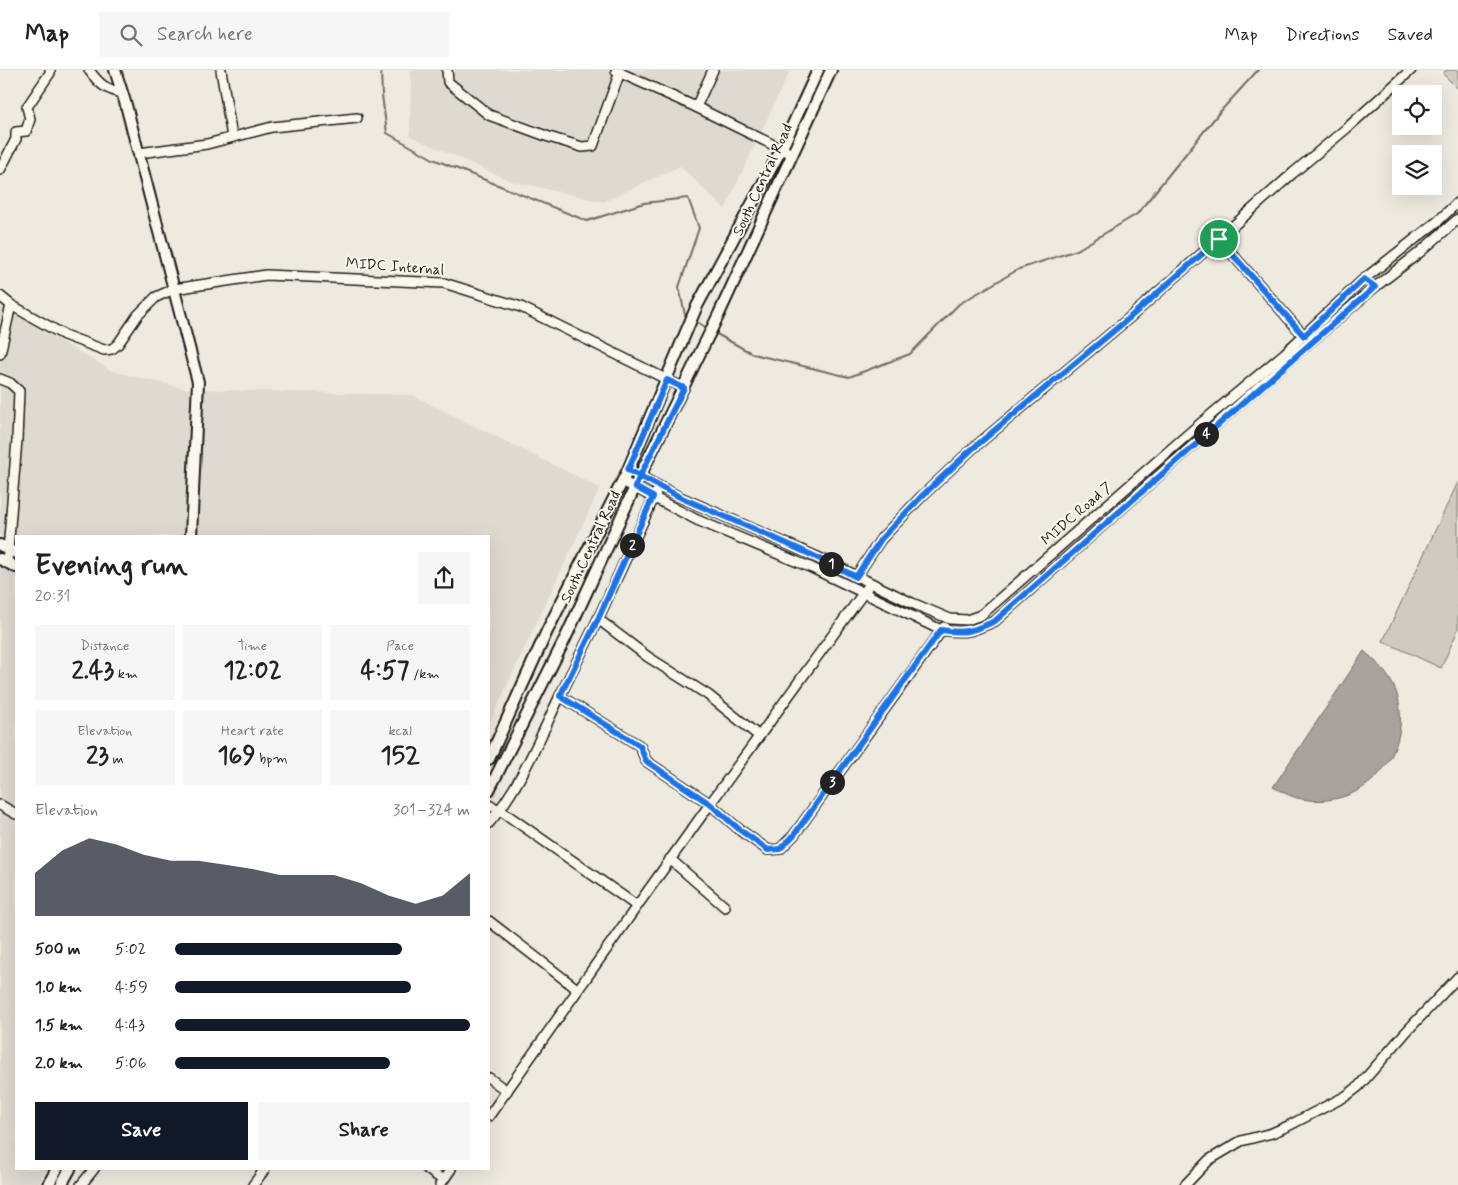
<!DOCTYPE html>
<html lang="en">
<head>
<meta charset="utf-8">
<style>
  :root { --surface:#fff; --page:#f6f6f6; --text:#202124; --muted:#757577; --line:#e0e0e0; --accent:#111827 }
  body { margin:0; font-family:Mynerve,sans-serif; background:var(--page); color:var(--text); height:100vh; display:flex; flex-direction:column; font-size:19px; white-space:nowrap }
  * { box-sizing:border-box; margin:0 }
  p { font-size:16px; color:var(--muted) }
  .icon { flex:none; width:28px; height:28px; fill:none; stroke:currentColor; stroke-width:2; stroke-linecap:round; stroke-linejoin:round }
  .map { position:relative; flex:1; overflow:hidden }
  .side { position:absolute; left:15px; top:465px; width:475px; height:635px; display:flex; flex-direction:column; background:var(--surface); border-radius:0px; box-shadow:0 5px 20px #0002 }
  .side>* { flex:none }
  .fabs { position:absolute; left:1392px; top:15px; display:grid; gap:10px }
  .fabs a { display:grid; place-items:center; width:50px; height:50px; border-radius:0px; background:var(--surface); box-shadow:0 5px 20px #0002; font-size:25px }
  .pin { position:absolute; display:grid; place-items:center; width:42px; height:42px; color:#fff; margin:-21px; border:2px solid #fff; border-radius:50%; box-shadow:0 1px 5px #0007 }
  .km { position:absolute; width:25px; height:25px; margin:-12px; border-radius:50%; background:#222; color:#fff; font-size:14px; line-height:25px; text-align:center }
  .round { display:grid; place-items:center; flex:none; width:52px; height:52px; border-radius:0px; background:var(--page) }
  .overview { display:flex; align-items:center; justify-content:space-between; height:85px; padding:0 20px }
  h1 { font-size:28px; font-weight:800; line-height:38px }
  .figures { display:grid; grid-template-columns:repeat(3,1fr); gap:8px; height:85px; padding:5px 20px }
  .figures div { display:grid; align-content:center; border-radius:0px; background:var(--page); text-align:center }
  .figures b { font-size:25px; font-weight:800 }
  .figures small { font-size:14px; font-weight:400 }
  .figures p { font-size:14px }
  .chart { height:140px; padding:10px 20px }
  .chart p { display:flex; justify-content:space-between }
  .chart svg { width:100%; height:90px; margin-top:5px; fill:var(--accent); opacity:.7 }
  .primary-button { display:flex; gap:10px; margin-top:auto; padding:10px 20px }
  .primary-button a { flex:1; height:58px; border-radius:0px; background:var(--accent); color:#fff; font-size:20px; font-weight:800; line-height:58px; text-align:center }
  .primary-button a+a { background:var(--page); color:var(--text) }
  ul { padding:0 20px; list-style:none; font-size:16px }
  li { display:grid; grid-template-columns:80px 60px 1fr; align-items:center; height:38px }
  li i { height:12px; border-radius:6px; background:var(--accent) }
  header { display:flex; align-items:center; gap:30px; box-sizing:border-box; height:70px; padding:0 25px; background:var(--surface); border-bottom:1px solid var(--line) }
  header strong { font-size:24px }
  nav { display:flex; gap:28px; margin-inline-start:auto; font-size:18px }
  .search { width:350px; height:45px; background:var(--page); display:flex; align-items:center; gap:12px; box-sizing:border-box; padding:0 18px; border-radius:0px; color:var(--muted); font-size:19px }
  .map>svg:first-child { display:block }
</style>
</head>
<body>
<header>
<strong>Map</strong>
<div class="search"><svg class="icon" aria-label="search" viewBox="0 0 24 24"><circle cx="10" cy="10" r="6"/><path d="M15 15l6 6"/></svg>Search here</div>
<nav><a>Map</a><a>Directions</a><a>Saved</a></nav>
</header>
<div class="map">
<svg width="1458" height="1115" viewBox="0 0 1458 1115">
  <rect width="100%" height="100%" fill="#eeeadf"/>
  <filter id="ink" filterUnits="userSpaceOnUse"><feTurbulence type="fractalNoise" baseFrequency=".02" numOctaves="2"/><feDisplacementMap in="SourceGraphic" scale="10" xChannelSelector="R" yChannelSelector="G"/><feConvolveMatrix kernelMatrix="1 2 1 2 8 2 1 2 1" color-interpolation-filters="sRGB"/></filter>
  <g filter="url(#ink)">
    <g fill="#dedad1">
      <polygon points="411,0 790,0 725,139 680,96 603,132 511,111 410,66"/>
      <polygon points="0,236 112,301 187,319 412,325 600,418 489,654 489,466 16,466 16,474 0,466"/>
      <polygon points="0,496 16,505 16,1099 48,1099 38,1115 0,1115"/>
    </g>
    <g fill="#ceccc2" stroke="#75746f">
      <polygon points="1446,0 1458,0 1458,19 1443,4"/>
      <polygon points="1458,412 1458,560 1441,598 1383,571"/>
    </g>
    <path fill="#a6a39d" stroke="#6f6d69" d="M1364,581c13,11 24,22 31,38 5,11 6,26 5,38 -6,51 -53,83 -103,71 -8,-2 -16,-7 -24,-11z"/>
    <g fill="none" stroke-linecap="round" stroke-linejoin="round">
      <g stroke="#6f6d69" stroke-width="2">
        <polyline points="381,0 382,25 387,63 433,89 587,151 644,133 688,128 699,158 679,217 685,245 688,246"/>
        <polyline points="694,250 707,258"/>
        <polyline points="713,262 753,284 849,307 910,284 959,234 1019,199 1077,180 1137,144 1218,44 1258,0"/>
      </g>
      <g stroke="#1c1c1c" stroke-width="12">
        <g id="minor">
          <path d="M89,0c10,14 17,20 34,23"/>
          <polyline points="221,0 232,67"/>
          <polyline points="447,0 448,12 489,45 549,67 582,77 593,76 620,2"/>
          <polyline points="616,1 696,37 792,84"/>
          <polyline points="696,37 713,0"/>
          <polyline points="139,83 207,74 272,57 357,48"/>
          <polyline points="0,100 16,69 16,62 26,61 30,49 27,37 50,3 50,0"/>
          <polyline points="1219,169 1304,266"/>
          <polyline points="0,226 11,235 64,265 104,280 112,279 118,274 138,245 156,227 174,219 266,205 444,213 521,237 684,318"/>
          <polyline points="0,284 11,235"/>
          <polyline points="0,309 10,313 19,321 17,370 7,493"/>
          <polyline points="628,400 680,427 822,489 912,533 950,549 967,550 981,545 1194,359 1285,283 1364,209 1438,151 1458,132"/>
          <path d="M622,411l75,39 115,48 129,62c25,4 32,1 54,-9l292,-259 88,-75 44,-34 39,-34"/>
          <polyline points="856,507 881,469 921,427 971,380 1128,249 1293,103 1347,58 1411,0"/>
          <polyline points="867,518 710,734 740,760 768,780 780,779 794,765 944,557"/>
          <polyline points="598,549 648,587 708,625 759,666"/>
          <polyline points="0,735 16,744"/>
          <polyline points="489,735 500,740 637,836 710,734 646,691 640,676 560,626 598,549 656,423"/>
          <path d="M489,753c32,-37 50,-84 71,-127"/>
          <polyline points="670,789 725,837"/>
          <polyline points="489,851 577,919"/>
          <polyline points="489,1008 507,1021"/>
          <polyline points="489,1046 637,836"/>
          <polyline points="427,1099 443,1110"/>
          <polyline points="81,1115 94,1099"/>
          <polyline points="253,1115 265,1099"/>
          <polyline points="440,1115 451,1099"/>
          <polyline points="1185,1115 1209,1090 1241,1071 1272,1063 1288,1056 1346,1026 1358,1017 1406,962 1458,907"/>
        </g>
      </g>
      <g stroke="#1c1c1c" stroke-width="14">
        <g id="major">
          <polyline points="115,0 126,35 198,312 191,466"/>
          <polyline points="0,475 16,483"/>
          <polyline points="0,489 16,497"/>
          <polyline points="489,689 547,561 628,400 696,238 782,78 818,0"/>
          <polyline points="489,720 565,569 640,406 719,244 831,0"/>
          <polyline points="48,1115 57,1099"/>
          <polyline points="61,1115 70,1099"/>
        </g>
      </g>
      <use href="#minor" stroke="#fbf7ec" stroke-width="9"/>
      <use href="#major" stroke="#fbf7ec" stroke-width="10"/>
    </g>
  </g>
  <g fill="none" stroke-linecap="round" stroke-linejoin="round" filter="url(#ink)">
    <g stroke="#fff" stroke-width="10">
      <path id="route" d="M1219,169l-91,80 -157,131 -50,47 -40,42 -25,38c-56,-30 -116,-53 -174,-79 -18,-9 -36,-19 -54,-28l39,-90 17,8 -44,88 -5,11 18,10 -55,122 -38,77 80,50 6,15 64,43 30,26 28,20 12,-1 14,-14 147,-205c25,4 32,1 54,-9l380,-334 -11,-8 -60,57 -85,-97"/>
    </g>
    <use href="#route" stroke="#1a73e8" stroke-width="6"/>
  </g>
  <g text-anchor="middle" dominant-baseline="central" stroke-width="4" stroke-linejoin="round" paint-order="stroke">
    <g font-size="15" fill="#1c1c1c" stroke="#fbf7ec">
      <text transform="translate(763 110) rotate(-65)">South Central Road</text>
      <text transform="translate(395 197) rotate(4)">MIDC Internal</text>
      <text transform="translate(1077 444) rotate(-41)">MIDC Road 7</text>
      <text transform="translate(591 477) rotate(-65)">South Central Road</text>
    </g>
  </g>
</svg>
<div class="fabs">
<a><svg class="icon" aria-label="locate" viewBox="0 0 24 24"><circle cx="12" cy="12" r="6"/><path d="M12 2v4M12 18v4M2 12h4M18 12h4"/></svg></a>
<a><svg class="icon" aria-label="layers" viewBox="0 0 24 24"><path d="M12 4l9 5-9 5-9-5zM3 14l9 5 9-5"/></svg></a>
</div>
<div class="pin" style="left:1219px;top:169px;background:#1e9e55"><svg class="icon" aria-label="arrive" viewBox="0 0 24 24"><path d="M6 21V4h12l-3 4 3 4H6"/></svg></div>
<b class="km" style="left:831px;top:494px">1</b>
<b class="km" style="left:632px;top:475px">2</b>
<b class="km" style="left:832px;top:712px">3</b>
<b class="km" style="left:1206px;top:364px">4</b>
<section class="side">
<div class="overview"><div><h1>Evening run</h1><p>20:31</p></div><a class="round"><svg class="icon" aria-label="share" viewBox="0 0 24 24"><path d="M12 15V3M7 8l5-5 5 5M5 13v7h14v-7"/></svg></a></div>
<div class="figures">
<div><p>Distance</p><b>2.43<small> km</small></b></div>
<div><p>Time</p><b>12:02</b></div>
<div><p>Pace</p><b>4:57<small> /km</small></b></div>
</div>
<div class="figures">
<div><p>Elevation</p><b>23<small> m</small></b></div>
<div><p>Heart rate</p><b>169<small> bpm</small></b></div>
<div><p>kcal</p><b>152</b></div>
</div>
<div class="chart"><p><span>Elevation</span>301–324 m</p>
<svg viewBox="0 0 160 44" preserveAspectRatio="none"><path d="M0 44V23L10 12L20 6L30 9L40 14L50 17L60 17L70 19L80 21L90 24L100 24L110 24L120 28L130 34L140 38L150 34L160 23V44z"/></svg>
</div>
<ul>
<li><b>500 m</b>5:02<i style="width:77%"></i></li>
<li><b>1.0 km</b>4:59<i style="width:80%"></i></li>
<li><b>1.5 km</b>4:43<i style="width:100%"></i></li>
<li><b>2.0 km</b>5:06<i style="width:73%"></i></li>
</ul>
<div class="primary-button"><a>Save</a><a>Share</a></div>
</section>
</div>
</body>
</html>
